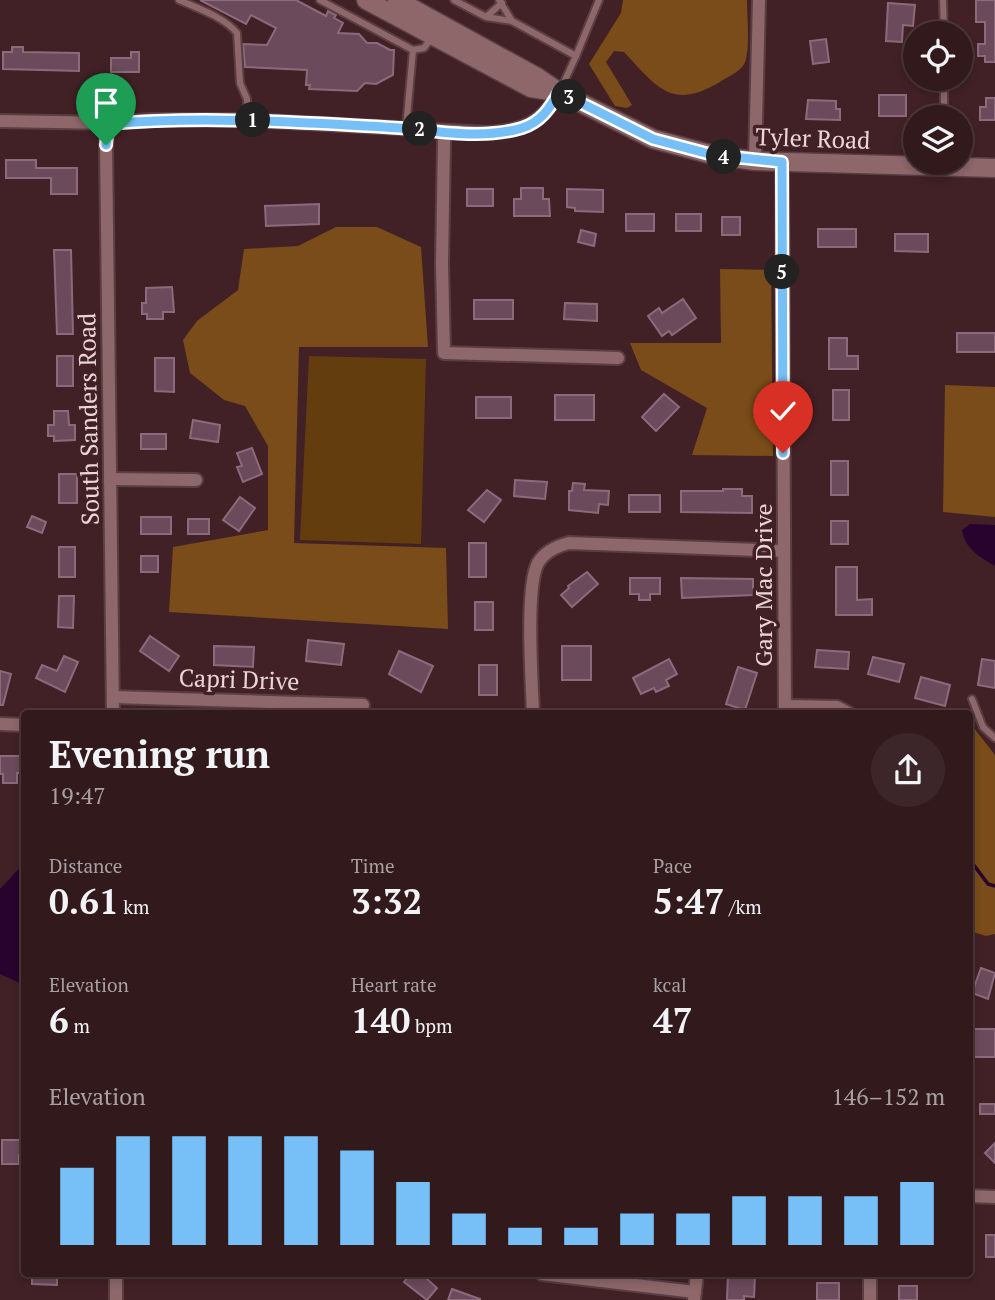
<!DOCTYPE html>
<html lang="en">
<head>
<meta charset="utf-8">
<style>
  :root { --surface:#31191c; --page:#3d2629; --text:#f1f3f6; --muted:#a8a0a3; --line:#4c383b; --accent:#76c0f7 }
  body { margin:0; font-family:"PT Serif",serif; background:var(--page); color:var(--text); height:100vh; display:flex; flex-direction:column; font-size:26px; white-space:nowrap }
  * { box-sizing:border-box; margin:0 }
  p { font-size:23px; color:var(--muted) }
  .icon { flex:none; width:38px; height:38px; fill:none; stroke:currentColor; stroke-width:2; stroke-linecap:round; stroke-linejoin:round }
  .map { position:relative; flex:1; overflow:hidden }
  .drawer { position:absolute; left:21px; top:710px; width:952px; height:567px; display:flex; flex-direction:column; background:var(--surface); border-radius:7px; box-shadow:0 4px 10px #0003,0 0 0 2px var(--line) }
  .drawer>* { flex:none }
  .tools { position:absolute; left:903px; top:21px; display:grid; gap:14px }
  .tools a { display:grid; place-items:center; width:70px; height:70px; border-radius:50%; background:var(--surface); box-shadow:0 4px 10px #0003,0 0 0 2px var(--line); font-size:35px }
  .pin { position:absolute; display:grid; place-items:center; width:60px; height:60px; color:#fff; margin:-72px -30px; border-radius:50% 50% 50% 0; rotate:-45deg; box-shadow:0 0 7px #0007 }
  .pin .icon { rotate:45deg }
  .km { position:absolute; width:35px; height:35px; margin:-18px; border-radius:50%; background:#222; color:#fff; font-size:19px; line-height:35px; text-align:center }
  .round { display:grid; place-items:center; flex:none; width:74px; height:74px; border-radius:37px; background:var(--page) }
  .overview { display:flex; align-items:center; justify-content:space-between; height:119px; padding:0 28px }
  h1 { font-size:38px; font-weight:700; line-height:52px }
  .metrics { display:grid; grid-template-columns:repeat(3,1fr); gap:10px; height:119px; padding:7px 28px }
  .metrics div { display:grid; align-content:center }
  .metrics b { font-size:35px; font-weight:700 }
  .metrics small { font-size:19px; font-weight:400 }
  .metrics p { font-size:19px }
  .chart { height:196px; padding:14px 28px }
  .chart p { display:flex; justify-content:space-between }
  .chart svg { width:100%; height:126px; margin-top:7px; stroke:var(--accent); stroke-width:6 }
  .map>svg:first-child { display:block }
</style>
</head>
<body>
<div class="map">
<svg width="995" height="1300" viewBox="0 0 995 1300">
  <rect width="100%" height="100%" fill="#412125"/>
  <polygon fill="#643d0e" points="309,356 426,359 421,544 300,540"/>
  <g fill="#794c19">
    <path d="M623,0h124c0,17 3,44 -1,59 -2,11 -15,16 -23,21 -51,32 -65,8 -99,-28l-10,-1 -8,11 26,43 -5,3 -12,-2 -26,-42 32,-51z"/>
    <polygon points="336,227 377,227 421,247 428,347 299,347 294,543 446,548 448,629 169,612 173,547 268,530 268,446 245,406 224,400 190,373 183,340 197,321 238,290 244,249 298,246"/>
    <polygon points="720,269 771,270 773,456 692,455 707,408 641,370 630,343 721,343"/>
    <polygon points="945,385 995,387 995,517 943,512"/>
    <polygon points="970,723 995,755 995,934 986,936 970,931"/>
  </g>
  <g fill="#27032e">
    <path d="M970,524l25,1v41c-15,-9 -30,-17 -33,-36z"/>
    <polygon points="24,863 24,985 0,974 0,889"/>
  </g>
  <g fill="none" stroke-linecap="round" stroke-linejoin="round">
    <polyline stroke="#27032e" stroke-width="3.5" points="970,860 988,884 995,886"/>
  </g>
  <g fill="#6a4a5b" stroke="#8c6a7b" stroke-width="2">
    <polygon points="200,0 296,0 326,16 328,11 336,15 334,18 343,23 338,33 359,34 367,43 377,43 390,50 394,50 393,75 376,84 365,83 357,91 309,89 310,85 306,85 307,70 245,67 243,44 267,45 276,28 251,15 246,24"/>
    <polygon points="976,0 995,0 995,62 985,62 985,56 978,56 978,44 985,44 985,22 976,22"/>
    <polygon points="888,3 915,5 913,26 903,25 902,42 886,41"/>
    <polygon points="826,39 829,62 813,64 810,41"/>
    <polygon points="12,47 23,47 23,52 79,53 79,71 3,69 3,52 12,52"/>
    <polygon points="131,52 139,52 139,72 111,72 111,58 131,58"/>
    <rect x="879" y="95" width="27" height="21"/>
    <polygon points="986,98 995,98 995,120 980,120 980,107 986,107"/>
    <polygon points="808,100 836,101 836,109 840,109 840,120 806,119"/>
    <polygon points="6,160 36,160 36,168 77,168 77,194 51,194 51,178 6,178"/>
    <polygon points="521,188 543,188 543,199 549,199 550,216 514,216 514,199 521,199"/>
    <rect x="467" y="189" width="26" height="17"/>
    <polygon points="567,189 603,190 603,212 575,211 575,208 567,207"/>
    <polygon points="319,204 319,224 266,226 265,206"/>
    <rect x="626" y="214" width="28" height="17"/>
    <rect x="676" y="214" width="25" height="17"/>
    <rect x="722" y="217" width="18" height="18"/>
    <rect x="818" y="229" width="38" height="18"/>
    <polygon points="581,230 596,234 594,246 578,242"/>
    <polygon points="895,234 928,234 928,252 895,251"/>
    <polygon points="54,250 71,250 73,334 57,334"/>
    <polygon points="172,287 174,312 163,312 163,319 147,319 147,314 142,314 142,303 146,303 146,288"/>
    <polygon points="683,299 696,318 672,335 669,331 662,336 648,316 659,308 662,313"/>
    <rect x="474" y="300" width="39" height="19"/>
    <polygon points="565,303 597,304 597,321 564,319"/>
    <rect x="957" y="333" width="38" height="19"/>
    <polygon points="829,338 847,338 847,356 858,356 858,369 829,369"/>
    <rect x="57" y="356" width="16" height="30"/>
    <polygon points="155,358 174,358 174,392 155,391"/>
    <rect x="833" y="390" width="16" height="30"/>
    <polygon points="664,394 679,407 656,431 642,417"/>
    <rect x="555" y="395" width="39" height="25"/>
    <rect x="476" y="397" width="35" height="21"/>
    <polygon points="54,411 68,411 69,425 75,425 75,440 54,441 54,436 48,436 48,425 54,425"/>
    <polygon points="193,420 220,425 218,442 190,438"/>
    <rect x="141" y="434" width="25" height="15"/>
    <polygon points="252,448 262,474 243,482 237,467 242,466 237,453"/>
    <rect x="831" y="461" width="17" height="34"/>
    <rect x="59" y="474" width="18" height="29"/>
    <polygon points="515,480 547,482 545,499 514,496"/>
    <polygon points="573,483 585,484 584,490 609,491 608,505 599,504 598,513 569,510 569,491 572,491"/>
    <polygon points="723,489 742,489 742,496 752,496 752,513 681,512 681,491 723,491"/>
    <polygon points="487,490 501,500 484,522 468,510"/>
    <rect x="629" y="495" width="31" height="17"/>
    <polygon points="240,497 255,508 239,531 223,520"/>
    <polygon points="32,516 46,522 42,533 27,527"/>
    <rect x="141" y="517" width="30" height="17"/>
    <rect x="188" y="519" width="21" height="15"/>
    <rect x="831" y="521" width="17" height="23"/>
    <rect x="469" y="543" width="17" height="34"/>
    <rect x="59" y="547" width="16" height="30"/>
    <rect x="141" y="556" width="17" height="16"/>
    <polygon points="836,567 857,567 857,600 872,599 872,615 836,615"/>
    <polygon points="587,572 598,584 572,607 561,595 569,588 568,586"/>
    <polygon points="630,578 660,578 660,594 650,594 650,600 639,600 639,594 630,594"/>
    <polygon points="681,578 753,579 753,595 682,598"/>
    <polygon points="59,596 74,596 73,628 58,627"/>
    <rect x="475" y="602" width="18" height="28"/>
    <polygon points="150,636 179,656 169,671 140,651"/>
    <polygon points="308,640 344,644 341,665 306,661"/>
    <polygon points="214,646 254,647 253,667 214,665"/>
    <rect x="562" y="646" width="29" height="34"/>
    <polygon points="817,650 849,652 848,669 815,667"/>
    <polygon points="399,651 433,666 421,692 389,674"/>
    <polygon points="64,656 78,662 65,692 36,678 42,665 57,671"/>
    <polygon points="873,657 904,664 899,682 868,674"/>
    <polygon points="669,659 677,674 666,680 669,686 656,692 654,688 641,694 633,678"/>
    <polygon points="982,659 995,661 995,688 978,685"/>
    <rect x="479" y="665" width="18" height="30"/>
    <polygon points="738,667 757,673 745,710 726,704"/>
    <polygon points="0,671 11,674 3,705 0,705"/>
    <polygon points="921,677 950,685 945,706 915,698"/>
    <polygon points="0,756 24,756 24,773 17,773 17,783 3,783 3,774 0,774"/>
    <polygon points="981,968 995,973 988,999 972,993"/>
    <rect x="973" y="1029" width="22" height="28"/>
    <rect x="980" y="1104" width="15" height="10"/>
    <polygon points="2,1140 24,1140 24,1155 19,1155 19,1164 2,1164"/>
    <polygon points="995,1143 995,1163 985,1153"/>
    <rect x="986" y="1235" width="9" height="22"/>
    <polygon points="32,1274 57,1274 57,1285 32,1284"/>
    <polygon points="410,1274 431,1274 427,1279 437,1288 427,1300 404,1282"/>
    <polygon points="728,1274 755,1274 754,1297 744,1296 744,1300 727,1300"/>
    <rect x="817" y="1283" width="22" height="17"/>
    <rect x="899" y="1286" width="18" height="14"/>
    <polygon points="452,1289 480,1299 480,1300 448,1300"/>
  </g>
  <g fill="none" stroke-linecap="round" stroke-linejoin="round">
    <g stroke="#5a3e42" stroke-width="10">
      <g id="lane">
        <path d="M179,0c18,8 45,17 58,33l3,50 7,16 1,21"/>
        <polyline points="320,0 413,50 424,48 432,37"/>
        <polyline points="454,0 486,17 512,21 576,56 560,91"/>
        <polyline points="499,0 512,21"/>
        <polyline points="943,0 944,33"/>
        <polyline points="487,16 502,3"/>
        <polyline points="576,56 599,0"/>
        <polyline points="944,79 944,117"/>
        <polyline points="406,128 413,50"/>
        <polyline points="972,699 983,727 995,738"/>
      </g>
    </g>
    <g stroke="#5a3e42" stroke-width="16">
      <g id="street">
        <path d="M0,121l108,2 44,-3h96l241,13c35,-3 53,-9 70,-41"/>
        <polyline points="108,123 106,145 113,714"/>
        <polyline points="446,132 444,142 442,264 444,353 618,358"/>
        <polyline points="755,161 759,0"/>
        <polyline points="782,162 785,714"/>
        <polyline points="110,479 196,480"/>
        <polyline points="113,697 363,705"/>
        <polyline points="785,706 837,707 850,714"/>
        <path d="M533,714c-1,-32 -8,-127 5,-151 7,-12 19,-17 31,-20l215,8"/>
        <polyline points="0,724 24,725"/>
        <polyline points="970,1196 995,1197"/>
        <polyline points="116,1274 116,1300"/>
        <polyline points="542,1274 695,1292"/>
        <polyline points="870,1274 870,1300"/>
        <polyline points="694,1300 697,1274"/>
      </g>
    </g>
    <g stroke="#5a3e42" stroke-width="21">
      <g id="secondary">
        <polyline points="366,0 531,88 556,92"/>
        <polyline points="397,0 537,77 559,92 653,139 713,155 755,161 995,168"/>
      </g>
    </g>
    <use href="#lane" stroke="#8d676a" stroke-width="6"/>
    <use href="#street" stroke="#8d676a" stroke-width="12"/>
    <use href="#secondary" stroke="#8d676a" stroke-width="18"/>
  </g>
  <g fill="none" stroke-linecap="round" stroke-linejoin="round">
    <g stroke="#fff" stroke-width="14">
      <path id="route" d="M106,145l2,-21c92,-8 184,-2 276,3 44,2 95,14 138,1 19,-6 28,-20 37,-36l94,47 60,16 69,7 1,291"/>
    </g>
    <use href="#route" stroke="#76c0f7" stroke-width="9"/>
  </g>
  <g text-anchor="middle" dominant-baseline="central" stroke-width="7" stroke-linejoin="round" paint-order="stroke">
    <g font-size="24" fill="#ebd5d6" stroke="#412125">
      <text transform="translate(813 138) rotate(2)">Tyler Road</text>
      <text transform="translate(88 419) rotate(-91)">South Sanders Road</text>
      <text transform="translate(763 585) rotate(-90)">Gary Mac Drive</text>
      <text transform="translate(239 679) rotate(2)">Capri Drive</text>
    </g>
  </g>
</svg>
<div class="tools">
<a><svg class="icon" aria-label="locate" viewBox="0 0 24 24"><circle cx="12" cy="12" r="6"/><path d="M12 2v4M12 18v4M2 12h4M18 12h4"/></svg></a>
<a><svg class="icon" aria-label="layers" viewBox="0 0 24 24"><path d="M12 4l9 5-9 5-9-5zM3 14l9 5 9-5"/></svg></a>
</div>
<div class="pin" style="left:106px;top:145px;background:#1e9e55"><svg class="icon" aria-label="arrive" viewBox="0 0 24 24"><path d="M6 21V4h12l-3 4 3 4H6"/></svg></div>
<div class="pin" style="left:783px;top:453px;background:#d93025"><svg class="icon" aria-label="check" viewBox="0 0 24 24"><path d="M5 12l5 5 9-10"/></svg></div>
<b class="km" style="left:253px;top:120px">1</b>
<b class="km" style="left:420px;top:129px">2</b>
<b class="km" style="left:569px;top:97px">3</b>
<b class="km" style="left:724px;top:157px">4</b>
<b class="km" style="left:782px;top:272px">5</b>
<section class="drawer">
<div class="overview"><div><h1>Evening run</h1><p>19:47</p></div><a class="round"><svg class="icon" aria-label="share" viewBox="0 0 24 24"><path d="M12 15V3M7 8l5-5 5 5M5 13v7h14v-7"/></svg></a></div>
<div class="metrics">
<div><p>Distance</p><b>0.61<small> km</small></b></div>
<div><p>Time</p><b>3:32</b></div>
<div><p>Pace</p><b>5:47<small> /km</small></b></div>
</div>
<div class="metrics">
<div><p>Elevation</p><b>6<small> m</small></b></div>
<div><p>Heart rate</p><b>140<small> bpm</small></b></div>
<div><p>kcal</p><b>47</b></div>
</div>
<div class="chart"><p><span>Elevation</span>146–152 m</p>
<svg viewBox="0 0 160 44" preserveAspectRatio="none"><path d="M5 44V17M15 44V6M25 44V6M35 44V6M45 44V6M55 44V11M65 44V22M75 44V33M85 44V38M95 44V38M105 44V33M115 44V33M125 44V27M135 44V27M145 44V27M155 44V22"/></svg>
</div>
</section>
</div>
</body>
</html>
